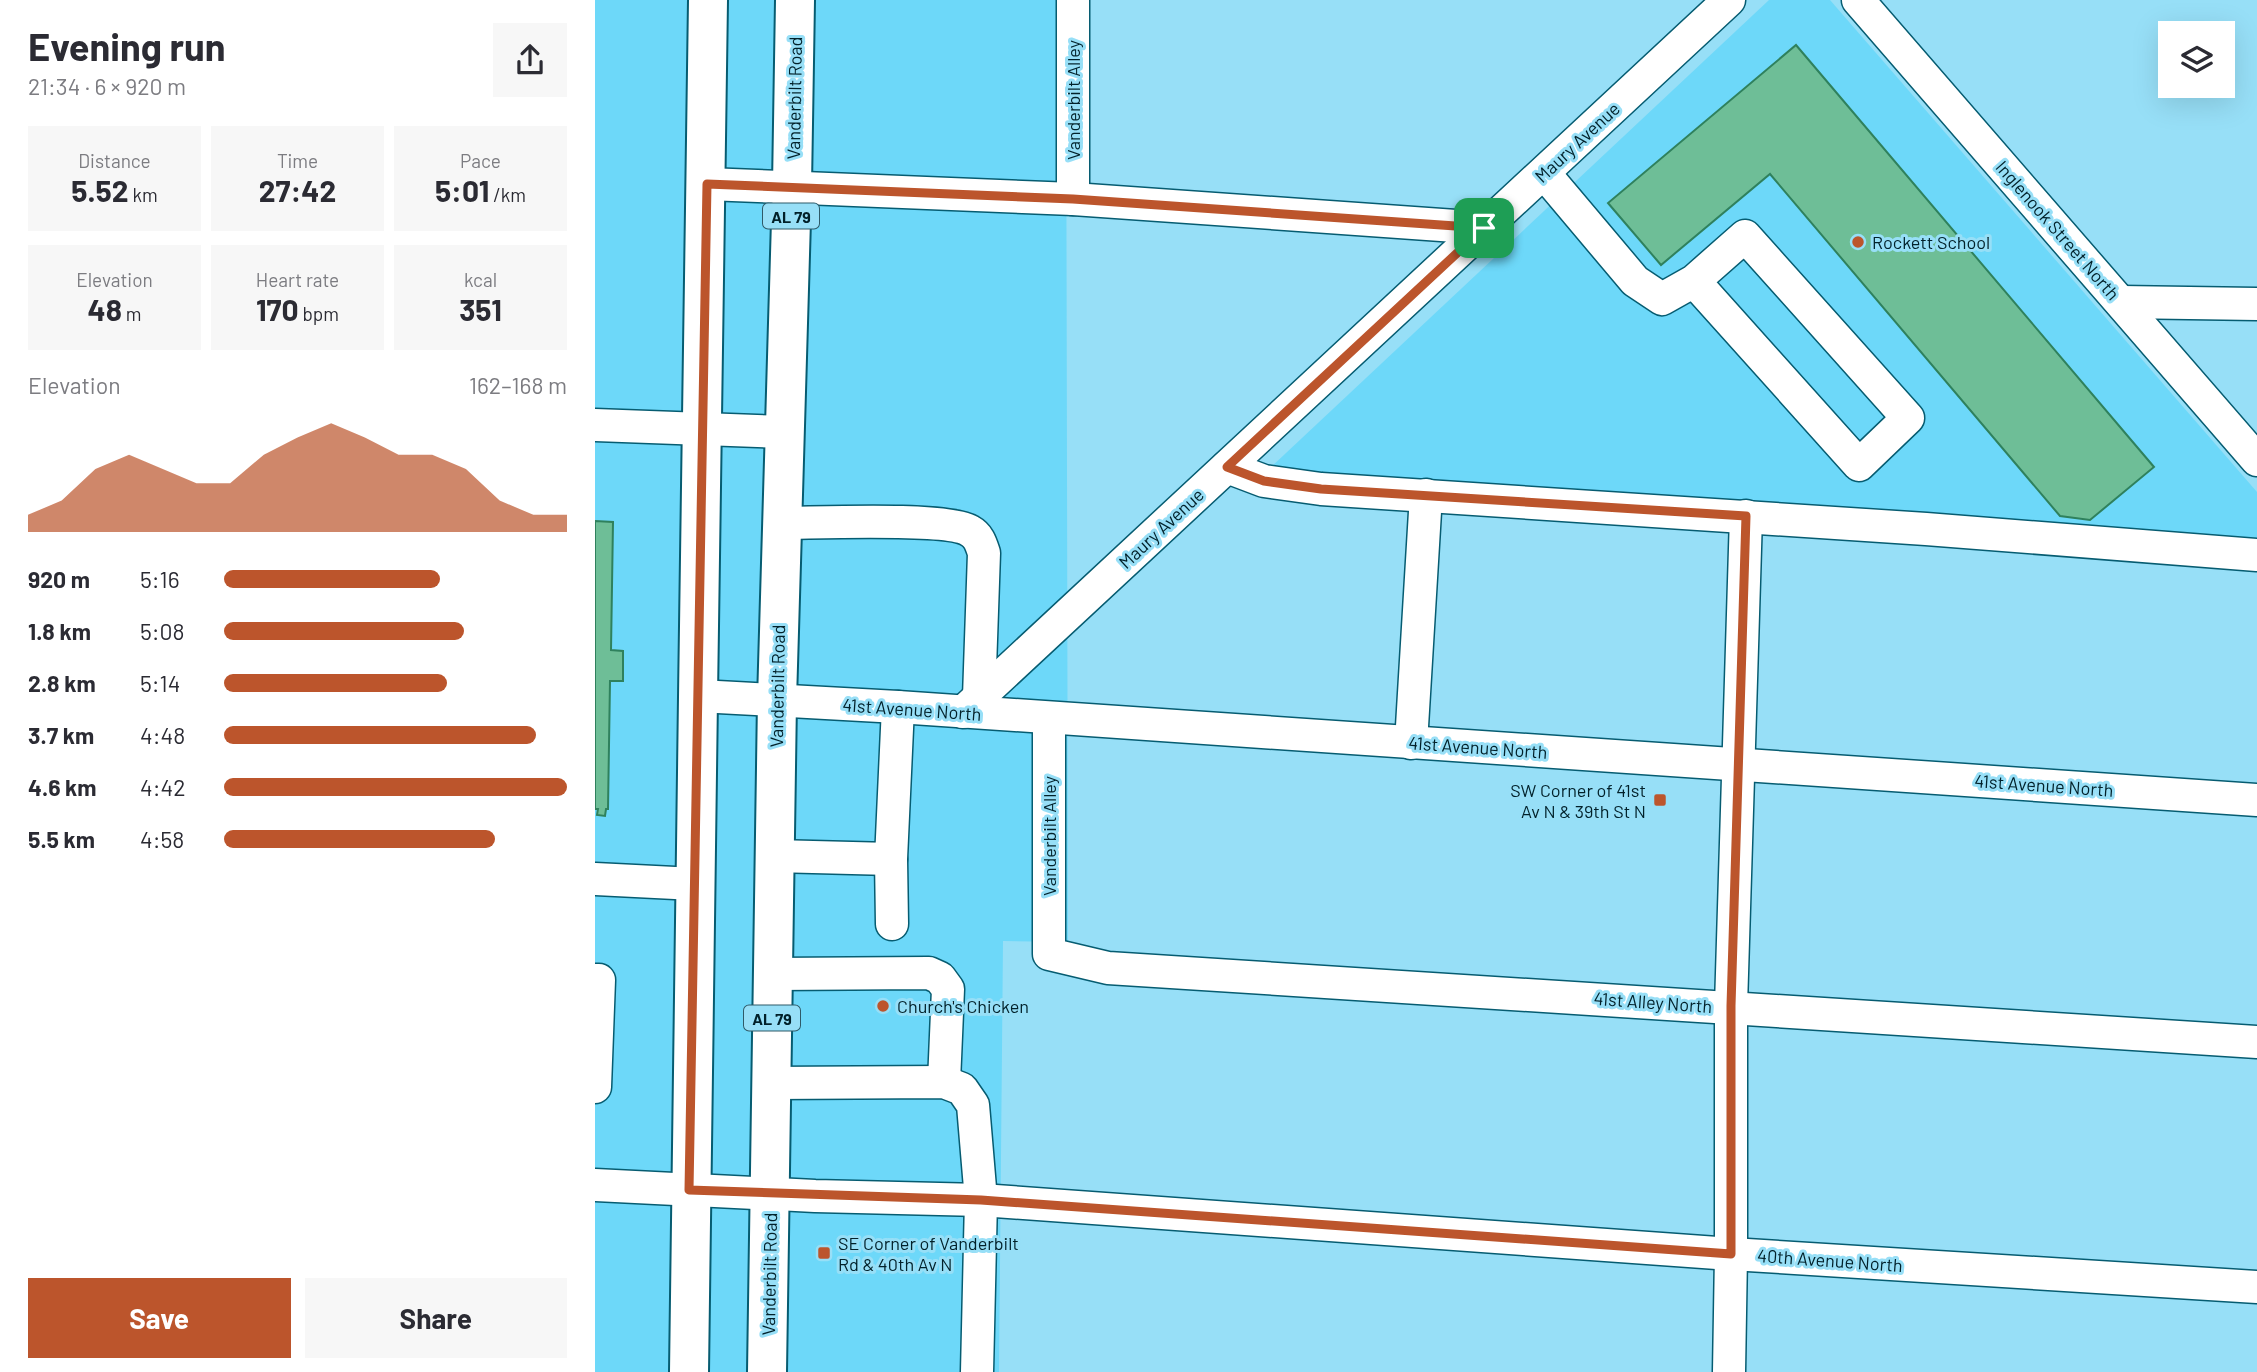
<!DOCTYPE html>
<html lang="en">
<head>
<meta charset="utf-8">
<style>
  :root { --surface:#fff; --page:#f7f7f7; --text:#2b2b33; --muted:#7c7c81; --accent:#bc552c }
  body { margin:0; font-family:Barlow,sans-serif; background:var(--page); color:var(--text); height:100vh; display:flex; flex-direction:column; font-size:26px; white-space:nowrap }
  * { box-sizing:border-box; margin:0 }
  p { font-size:23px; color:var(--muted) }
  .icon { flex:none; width:38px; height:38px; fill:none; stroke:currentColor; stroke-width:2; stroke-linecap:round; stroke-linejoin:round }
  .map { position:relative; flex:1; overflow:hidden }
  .details { display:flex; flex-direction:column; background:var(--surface); width:595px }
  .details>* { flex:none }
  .fabs { position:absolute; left:1563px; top:21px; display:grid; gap:14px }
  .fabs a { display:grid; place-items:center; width:77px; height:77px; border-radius:0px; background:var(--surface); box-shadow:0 7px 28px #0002; font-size:35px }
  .pin { position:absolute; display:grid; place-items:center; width:60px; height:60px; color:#fff; margin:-30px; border-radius:14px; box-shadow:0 4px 10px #0006 }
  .round { display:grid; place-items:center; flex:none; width:74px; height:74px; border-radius:0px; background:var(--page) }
  .overview { display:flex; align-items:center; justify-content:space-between; height:119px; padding:0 28px }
  h1 { font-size:38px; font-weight:700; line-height:52px }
  .figures { display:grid; grid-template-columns:repeat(3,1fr); gap:10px; height:119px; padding:7px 28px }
  .figures div { display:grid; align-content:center; border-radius:0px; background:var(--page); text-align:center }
  .figures b { font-size:30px; font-weight:700 }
  .figures small { font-size:19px; font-weight:400 }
  .figures p { font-size:19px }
  .chart { height:196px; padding:14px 28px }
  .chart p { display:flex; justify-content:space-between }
  .chart svg { width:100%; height:126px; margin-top:7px; fill:var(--accent); opacity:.7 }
  .button { display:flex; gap:14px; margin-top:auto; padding:14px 28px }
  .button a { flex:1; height:80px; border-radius:0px; background:var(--accent); color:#fff; font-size:28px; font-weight:700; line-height:80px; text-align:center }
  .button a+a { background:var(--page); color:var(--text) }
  ul { padding:0 28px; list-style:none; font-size:23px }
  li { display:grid; grid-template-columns:112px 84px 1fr; align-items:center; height:52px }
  li i { height:18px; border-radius:9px; background:var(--accent) }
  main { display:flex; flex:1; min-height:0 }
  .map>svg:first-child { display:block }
</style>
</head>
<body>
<main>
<section class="details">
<div class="overview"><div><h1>Evening run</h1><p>21:34 · 6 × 920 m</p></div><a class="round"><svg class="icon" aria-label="share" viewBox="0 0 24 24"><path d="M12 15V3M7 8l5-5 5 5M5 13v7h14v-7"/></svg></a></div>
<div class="figures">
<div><p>Distance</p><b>5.52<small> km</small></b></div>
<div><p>Time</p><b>27:42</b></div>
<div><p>Pace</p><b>5:01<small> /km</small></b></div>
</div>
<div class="figures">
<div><p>Elevation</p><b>48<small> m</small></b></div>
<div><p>Heart rate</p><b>170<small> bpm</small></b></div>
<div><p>kcal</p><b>351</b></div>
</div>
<div class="chart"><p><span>Elevation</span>162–168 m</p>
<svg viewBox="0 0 160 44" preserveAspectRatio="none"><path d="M0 44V38L10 33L20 22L30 17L40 22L50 27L60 27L70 17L80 11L90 6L100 11L110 17L120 17L130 22L140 33L150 38L160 38V44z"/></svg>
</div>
<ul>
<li><b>920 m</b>5:16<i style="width:63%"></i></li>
<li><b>1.8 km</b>5:08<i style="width:70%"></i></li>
<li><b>2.8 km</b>5:14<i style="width:65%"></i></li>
<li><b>3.7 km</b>4:48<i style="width:91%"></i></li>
<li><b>4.6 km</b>4:42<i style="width:100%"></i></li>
<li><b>5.5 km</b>4:58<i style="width:79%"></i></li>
</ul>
<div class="button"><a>Save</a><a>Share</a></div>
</section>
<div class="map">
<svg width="1662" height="1372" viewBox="0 0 1662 1372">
  <rect width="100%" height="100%" fill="#97dff7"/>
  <g fill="#6dd8f9">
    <polygon points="0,0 471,0 473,942 408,941 404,1372 0,1372"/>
    <polygon points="1174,0 1235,0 1662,492 1662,542 673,470"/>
  </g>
  <g fill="#6ebe97" stroke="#2f815d" stroke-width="2">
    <polygon points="1201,45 1559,467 1495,520 1465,516 1175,174 1066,265 1013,203"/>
    <polygon points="0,521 18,522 16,650 28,651 28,681 15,681 13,809 11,809 10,816 2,815 3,809 0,809"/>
  </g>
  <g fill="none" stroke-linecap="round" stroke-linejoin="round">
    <g stroke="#065c71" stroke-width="35">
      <g id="minor">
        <polyline points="1263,0 1662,460"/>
        <polyline points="949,173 1040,281 1067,299 1099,281 1150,236 1313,418 1264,465 1099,281"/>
        <polyline points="112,184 478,199 889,228"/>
        <polyline points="478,199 478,0"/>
        <polyline points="1526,302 1662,304"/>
        <polyline points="0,425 190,432"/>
        <polyline points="632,467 669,481 726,489 1331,529 1662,555"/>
        <path d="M187,523c34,0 166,-6 188,8 9,5 11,13 14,22l-5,144"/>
        <polyline points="104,696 303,707 1662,800"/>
        <polyline points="368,712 1134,0"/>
        <polyline points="454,718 454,954 513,968 1662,1042"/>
        <polyline points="816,743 831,495"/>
        <polyline points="179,856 296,859 303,707"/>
        <polyline points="296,859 297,924"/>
        <polyline points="0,879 100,884"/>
        <polyline points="178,974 334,973 345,978 353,989 349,1082"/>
        <polyline points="0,980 4,980 0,1087"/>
        <polyline points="176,1083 349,1082 367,1089 378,1105 386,1200 382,1372"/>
        <polyline points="0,1185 220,1196 386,1200 1136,1254 1662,1287"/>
        <polyline points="1134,1372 1136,1254 1136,1006 1151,516"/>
      </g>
    </g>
    <g stroke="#065c71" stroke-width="42">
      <g id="major">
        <path d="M94,1372c2,-457 16,-915 19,-1372"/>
        <polyline points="172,1372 182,700 197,186 200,0"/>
      </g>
    </g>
    <use href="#minor" stroke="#fff" stroke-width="32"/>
    <use href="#major" stroke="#fff" stroke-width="38"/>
  </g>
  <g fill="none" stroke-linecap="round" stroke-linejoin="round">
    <g stroke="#fff" stroke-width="14">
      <polygon id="route" points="112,184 478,199 889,228 632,467 669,481 726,489 1151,516 1136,1006 1136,1254 386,1200 94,1190"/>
    </g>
    <use href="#route" stroke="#bc552c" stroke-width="9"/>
  </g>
  <g fill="#bc552c" stroke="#97dff7" stroke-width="2.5">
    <circle cx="1263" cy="242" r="7"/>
    <rect x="1058" y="793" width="14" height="14" rx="3.5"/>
    <circle cx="288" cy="1006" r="7"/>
    <rect x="222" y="1246" width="14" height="14" rx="3.5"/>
  </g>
  <g text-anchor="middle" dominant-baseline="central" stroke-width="6" stroke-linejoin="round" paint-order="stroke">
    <g fill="#97dff7" stroke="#2f5a68" stroke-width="2">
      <rect x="168" y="203.5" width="56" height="25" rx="5"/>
      <rect x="149" y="1005.5" width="56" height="25" rx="5"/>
    </g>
    <g font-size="16" font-weight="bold" fill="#02212a">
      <text x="196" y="216">AL 79</text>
      <text x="177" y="1018">AL 79</text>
    </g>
    <g font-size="18" fill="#02212a" stroke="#97dff7">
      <text transform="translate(199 98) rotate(-89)">Vanderbilt Road</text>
      <text transform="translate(478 100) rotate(-90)">Vanderbilt Alley</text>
      <text transform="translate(982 142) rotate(-43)">Maury Avenue</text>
      <text transform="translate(1463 230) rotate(49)">Inglenook Street North</text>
      <text transform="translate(566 528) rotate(-43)">Maury Avenue</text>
      <text transform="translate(182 686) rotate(-89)">Vanderbilt Road</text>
      <text transform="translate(317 709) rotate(4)">41st Avenue North</text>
      <text transform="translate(883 747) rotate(4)">41st Avenue North</text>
      <text transform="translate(1449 785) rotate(4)">41st Avenue North</text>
      <text transform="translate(454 836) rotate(-90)">Vanderbilt Alley</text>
      <text transform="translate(1058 1002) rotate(4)">41st Alley North</text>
      <text transform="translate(1235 1260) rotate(4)">40th Avenue North</text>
      <text transform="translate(174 1274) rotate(-89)">Vanderbilt Road</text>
    </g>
    <g font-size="18" fill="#02212a" stroke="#97dff7" text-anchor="start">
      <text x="1277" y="242">Rockett School</text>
      <text x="1051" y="790" text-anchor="end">SW Corner of 41st<tspan x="1051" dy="21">Av N &amp; 39th St N</tspan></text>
      <text x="302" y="1006">Church's Chicken</text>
      <text x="243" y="1243">SE Corner of Vanderbilt<tspan x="243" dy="21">Rd &amp; 40th Av N</tspan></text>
    </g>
  </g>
</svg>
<div class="fabs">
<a><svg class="icon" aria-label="layers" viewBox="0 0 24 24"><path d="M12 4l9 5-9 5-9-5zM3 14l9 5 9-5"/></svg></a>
</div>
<div class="pin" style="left:889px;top:228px;background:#1e9e55"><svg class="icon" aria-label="arrive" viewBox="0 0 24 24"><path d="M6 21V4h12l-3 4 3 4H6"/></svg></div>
</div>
</main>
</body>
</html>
